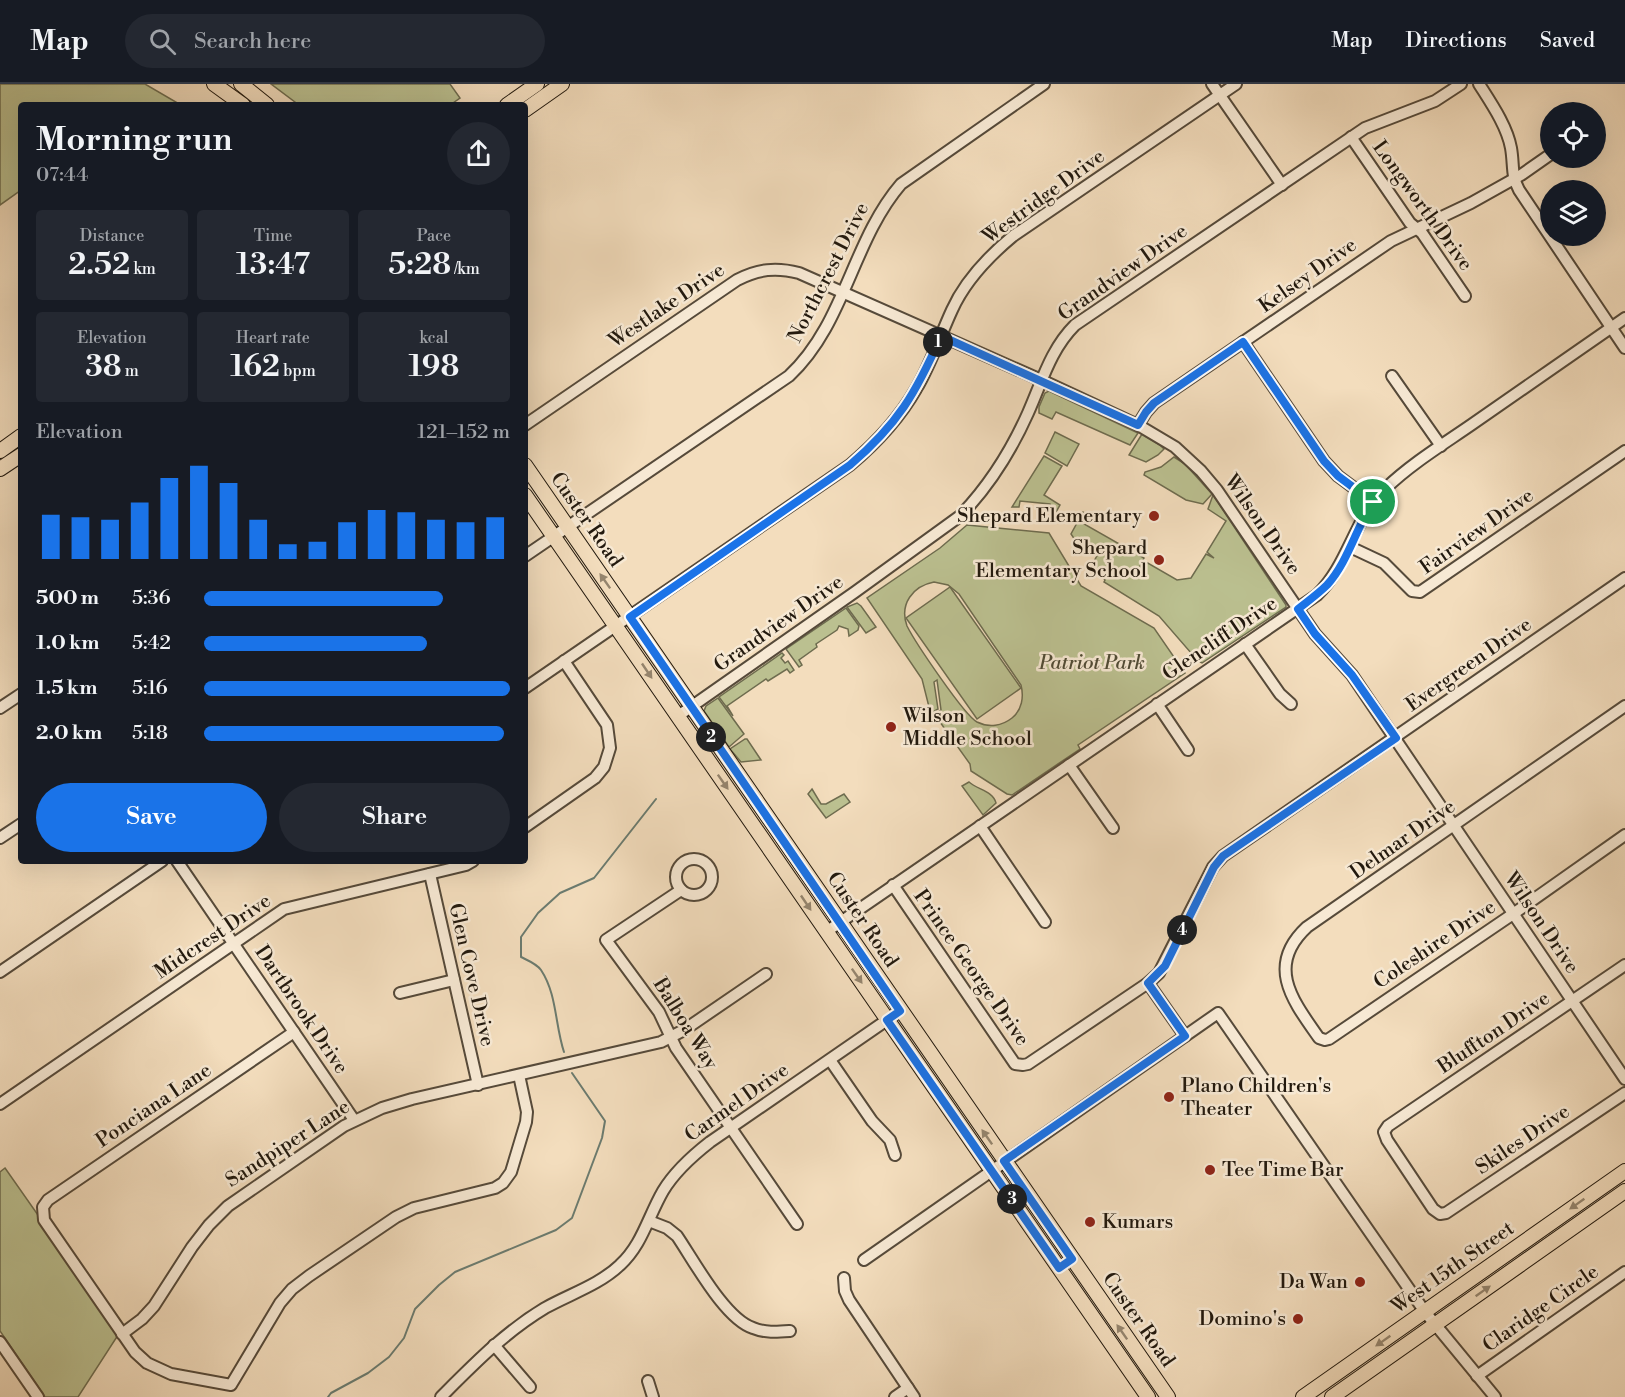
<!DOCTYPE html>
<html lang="en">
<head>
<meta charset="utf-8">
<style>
  :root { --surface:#171b24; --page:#242831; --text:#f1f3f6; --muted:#9ea1a6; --line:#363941; --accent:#1a73e8 }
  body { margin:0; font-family:"Libre Bodoni",serif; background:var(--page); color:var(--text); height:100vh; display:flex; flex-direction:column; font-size:22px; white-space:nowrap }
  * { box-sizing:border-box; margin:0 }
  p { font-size:20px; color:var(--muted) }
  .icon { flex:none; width:33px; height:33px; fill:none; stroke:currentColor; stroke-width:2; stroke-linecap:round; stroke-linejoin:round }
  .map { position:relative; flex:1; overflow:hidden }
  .panel { position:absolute; left:18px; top:18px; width:510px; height:762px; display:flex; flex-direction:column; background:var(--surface); border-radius:6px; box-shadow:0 6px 24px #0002 }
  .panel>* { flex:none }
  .controls { position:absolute; left:1540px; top:18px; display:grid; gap:12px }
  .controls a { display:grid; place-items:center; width:66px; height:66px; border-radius:50%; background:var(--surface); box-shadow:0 6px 24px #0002; font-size:30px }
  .pin { position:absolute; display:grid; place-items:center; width:51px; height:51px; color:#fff; margin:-26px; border:3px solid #fff; border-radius:50%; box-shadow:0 2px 6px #0007 }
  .km { position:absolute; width:30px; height:30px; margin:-15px; border-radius:50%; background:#222; color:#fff; font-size:16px; line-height:30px; text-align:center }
  .round { display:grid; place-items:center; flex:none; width:63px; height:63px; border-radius:32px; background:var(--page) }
  .headline { display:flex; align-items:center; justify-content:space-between; height:102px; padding:0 18px }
  h1 { font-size:33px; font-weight:600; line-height:45px }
  .stats { display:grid; grid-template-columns:repeat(3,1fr); gap:9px; height:102px; padding:6px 18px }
  .stats div { display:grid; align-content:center; border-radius:6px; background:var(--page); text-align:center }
  .stats b { font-size:30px; font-weight:600 }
  .stats small { font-size:16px; font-weight:400 }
  .stats p { font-size:16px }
  .chart { height:168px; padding:12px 18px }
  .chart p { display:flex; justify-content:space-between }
  .chart svg { width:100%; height:108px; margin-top:6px; stroke:var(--accent); stroke-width:6 }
  .cta { display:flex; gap:12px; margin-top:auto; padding:12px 18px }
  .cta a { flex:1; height:69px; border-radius:36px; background:var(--accent); color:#fff; font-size:24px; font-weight:600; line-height:69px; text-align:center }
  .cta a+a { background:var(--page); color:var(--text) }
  ul { padding:0 18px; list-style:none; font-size:20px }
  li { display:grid; grid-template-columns:96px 72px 1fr; align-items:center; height:45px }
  li i { height:15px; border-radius:8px; background:var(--accent) }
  header { display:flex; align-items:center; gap:36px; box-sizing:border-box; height:84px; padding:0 30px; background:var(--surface); border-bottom:2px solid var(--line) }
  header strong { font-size:28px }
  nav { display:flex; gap:33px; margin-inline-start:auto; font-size:21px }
  .search { width:420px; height:54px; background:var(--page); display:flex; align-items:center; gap:15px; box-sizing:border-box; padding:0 21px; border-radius:33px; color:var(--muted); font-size:22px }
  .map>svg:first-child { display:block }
</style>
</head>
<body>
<header>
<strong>Map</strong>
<div class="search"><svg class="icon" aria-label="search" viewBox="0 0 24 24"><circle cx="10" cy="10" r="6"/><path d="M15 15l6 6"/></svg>Search here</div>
<nav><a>Map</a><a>Directions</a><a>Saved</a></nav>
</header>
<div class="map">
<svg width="1625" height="1313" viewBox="0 0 1625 1313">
  <rect width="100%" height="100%" fill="#f3ddbd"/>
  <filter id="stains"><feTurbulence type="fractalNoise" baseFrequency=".00333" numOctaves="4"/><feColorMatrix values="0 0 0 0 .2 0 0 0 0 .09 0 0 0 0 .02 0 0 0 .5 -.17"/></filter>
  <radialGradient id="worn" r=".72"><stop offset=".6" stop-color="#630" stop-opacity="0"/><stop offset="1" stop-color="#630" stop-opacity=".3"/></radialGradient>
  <g fill="#bbc090" stroke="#6e6c4f" stroke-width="1.5" fill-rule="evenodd">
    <polygon points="0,0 145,0 181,21 21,21 21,106 0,121"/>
    <polygon points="271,0 450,0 460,14 450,21 299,21"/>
    <polygon points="1049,307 1051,308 1138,349 1130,361 1056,328 1052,335 1039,329 1039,323 1045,309"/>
    <polygon points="1055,348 1079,360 1067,382 1045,369"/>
    <polygon points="1142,350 1160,361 1164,365 1158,371 1146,378 1129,371"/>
    <polygon points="1044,372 1062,382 1044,411 1060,421 1056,428 1053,427 1050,420 1020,417 1019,423 1012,423"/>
    <polygon points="1174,373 1185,380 1212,410 1203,420 1186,416 1144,391 1145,388 1161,383"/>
    <polygon points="1213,411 1286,521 1286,523 1202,579 1198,577 1159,532 1104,498 1105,496 1092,481 1099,468 1076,454 1075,456 1071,450 1083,428 1088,431 1084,440 1144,474 1140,482 1142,484 1146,478 1177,496 1191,494 1206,470 1214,474 1207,468 1226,437 1208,425"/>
    <path d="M967,441l82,8 32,53 73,42 31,45 -107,72 2,4 -68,46 -5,-1 -36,-23 -1,-7 -30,-42 -8,-6 9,-6 -4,-30 -3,2 4,27 -5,3 -3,-1 -8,-32 -55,-81 73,-50zM934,498l14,3 11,9 62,91c3,12 1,25 -9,33 -10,8 -23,10 -35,4 -13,-7 -62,-80 -70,-96 -8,-22 6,-40 27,-44z"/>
    <polygon points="950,503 1021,604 977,635 906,534"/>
    <polygon points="857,519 861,522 876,543 866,549 847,523"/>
    <polygon points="846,524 859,542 858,546 849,552 848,545 839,542 837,546 816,560 817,563 799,576 802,581 799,583 786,565"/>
    <polygon points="782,569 784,571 781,574 785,579 788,577 794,586 790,589 787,585 768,597 766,595 727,622 733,632 719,613"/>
    <polygon points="718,614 744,650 729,663 704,627 706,622"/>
    <polygon points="745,655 747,655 761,676 741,678 730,665"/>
    <path d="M969,698c9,8 24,9 27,21l-13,12 -21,-29z"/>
    <polygon points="812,705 821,720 826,720 844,710 850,718 826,734 808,710"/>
    <polygon points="5,1084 120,1248 78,1313 45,1313 0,1247 0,1088"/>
  </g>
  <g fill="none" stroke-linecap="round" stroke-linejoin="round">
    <g stroke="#6b7b6f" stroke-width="2">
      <path d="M564,968c-9,-27 -7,-58 -23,-82 -4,-6 -14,-10 -20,-13v-20l17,-24 22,-20 34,-15 62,-79"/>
      <polyline points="328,1313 331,1309 368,1289 389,1273 404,1254 415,1225 439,1201 455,1188 556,1146 572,1134 602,1054 605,1037 572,989"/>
    </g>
    <g stroke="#564a3a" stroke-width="14">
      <g id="minor">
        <polyline points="1212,0 1282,101"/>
        <path d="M1479,0c12,19 28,42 32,64 3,17 0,27 8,42l106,158"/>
        <polyline points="1351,53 1410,139 1422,149 1465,212"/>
        <polyline points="1243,258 1324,377 1338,392 1373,418"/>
        <polyline points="1392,292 1441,362"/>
        <path d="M525,341l212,-145c21,-11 39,-13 62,-7l242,107 97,45 37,22 26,24 16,19 98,144 37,41 273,404"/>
        <polyline points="1138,341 1146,328 1154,319 1391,157 1471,119 1521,91 1551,70"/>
        <polyline points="1350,463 1384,479 1412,507 1420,508 1625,367"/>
        <path d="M525,472l264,-180c56,-52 63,-135 112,-192l143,-100"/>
        <polyline points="1245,560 1280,610 1291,620"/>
        <path d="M525,604l325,-223c26,-22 49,-46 66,-76 15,-25 24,-53 36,-79 13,-29 37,-54 61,-74l223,-152"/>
        <polyline points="1157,620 1188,666"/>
        <path d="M1625,622l-318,221c-42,39 -14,74 12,111l6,2 4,-1 184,-125 112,-79"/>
        <polyline points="0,624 21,610"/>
        <path d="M678,632l177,-124 105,-76c29,-30 51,-65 68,-103 14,-31 22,-63 47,-88l290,-197 70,-27 26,-17"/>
        <polyline points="1069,681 1113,744"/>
        <polyline points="980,742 1045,838"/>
        <polyline points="525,743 595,694 604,683 610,664 607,641 564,577"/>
        <polyline points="0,754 21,740"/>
        <circle cx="694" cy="793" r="18"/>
        <polyline points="177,777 354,1036"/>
        <polyline points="430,790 478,1001"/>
        <polyline points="893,801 1015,980 1023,981 1028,980 1148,899 1159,889 1213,783 1223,772 1625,494"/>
        <polyline points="681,806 606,856 659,928 676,964 797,1140"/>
        <path d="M826,848l491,-337c32,-31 37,-77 69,-107 25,-24 56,-43 85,-63 51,-36 103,-71 154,-107"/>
        <polyline points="1625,881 1388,1042 1384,1048 1387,1056 1433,1125 1440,1130 1446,1129 1625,1009"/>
        <polyline points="0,888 162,777"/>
        <polyline points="1148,899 1185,952"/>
        <polyline points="400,909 454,896"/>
        <polyline points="294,948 48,1116 43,1123 44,1136 135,1268 147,1279 171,1290 231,1301 280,1219 292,1205 309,1192 396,1133 414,1124 495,1104 503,1099 511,1088 526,1038 527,1028 519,991"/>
        <polyline points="830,976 872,1037 890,1056 895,1071"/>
        <polyline points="0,1020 284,825 466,781 473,777"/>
        <path d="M649,1137l18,7 10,8c17,25 48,83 76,92 12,5 24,4 37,3"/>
        <polyline points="864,1176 1218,929 1425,1228 1495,1313"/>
        <polyline points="844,1194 845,1207 849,1216 914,1313"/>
        <polyline points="122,1250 142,1235 154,1222 192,1163 209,1141 228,1122 344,1042 382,1024 412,1015 661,958 684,946 766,890"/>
        <polyline points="0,1258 38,1313"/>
        <polyline points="494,1261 530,1303"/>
        <polyline points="1477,1292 1625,1188"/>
        <polyline points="648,1297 653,1313"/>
        <path d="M441,1313c33,-33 64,-65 104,-89 25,-14 54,-23 75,-43 22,-20 28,-48 43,-74 12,-20 29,-35 47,-49l190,-131"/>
        <polyline points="895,1313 908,1304"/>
      </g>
    </g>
    <g stroke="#22190e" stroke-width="16">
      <g id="major">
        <polyline points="214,0 243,21"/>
        <polyline points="241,0 267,21"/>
        <polyline points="507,21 537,0"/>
        <polyline points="525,26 562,0"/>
        <polyline points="0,367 21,352"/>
        <polyline points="525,381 1168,1313"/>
        <polyline points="0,385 21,371"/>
        <polyline points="525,411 1148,1313"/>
        <polyline points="1303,1313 1625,1087"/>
        <polyline points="1332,1313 1625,1107"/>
      </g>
    </g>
    <use href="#minor" stroke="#f7e9d4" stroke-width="10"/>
    <use href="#major" stroke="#f3ddbd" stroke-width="14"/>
  </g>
  <defs><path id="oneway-solid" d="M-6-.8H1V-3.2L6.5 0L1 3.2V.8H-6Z" transform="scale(1.5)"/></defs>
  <g fill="#95856e">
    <use href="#oneway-solid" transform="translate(605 497) rotate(-125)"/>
    <use href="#oneway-solid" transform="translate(647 587) rotate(56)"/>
    <use href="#oneway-solid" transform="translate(723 698) rotate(55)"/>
    <use href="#oneway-solid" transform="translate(806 819) rotate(56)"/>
    <use href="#oneway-solid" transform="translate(857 892) rotate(55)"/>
    <use href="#oneway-solid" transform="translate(987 1053) rotate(-125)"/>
    <use href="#oneway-solid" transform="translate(1577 1120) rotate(145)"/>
    <use href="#oneway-solid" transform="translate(1483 1207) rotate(-35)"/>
    <use href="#oneway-solid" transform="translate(1122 1248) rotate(-125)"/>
    <use href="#oneway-solid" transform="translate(1383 1257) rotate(145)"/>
  </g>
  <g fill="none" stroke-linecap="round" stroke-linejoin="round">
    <g stroke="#fff" stroke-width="12">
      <path id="route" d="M941,252l197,89 8,-13 8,-9 89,-61 81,119 14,15 35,26c-17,26 -25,60 -46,83 -9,9 -19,16 -29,24l17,25 37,41 44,63 -173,118 -9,11 -49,99 -17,17 37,53 -181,125 68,98 -13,9 -172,-248 13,-9 -270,-394 220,-152c48,-41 66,-72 91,-129z"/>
    </g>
    <use href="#route" stroke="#1a73e8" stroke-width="8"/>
  </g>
  <g fill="#8f2418" stroke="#f7e9d4" stroke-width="2">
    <circle cx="1154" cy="432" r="6"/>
    <circle cx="1159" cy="476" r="6"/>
    <circle cx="891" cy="643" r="6"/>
    <circle cx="1169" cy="1013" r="6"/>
    <circle cx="1210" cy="1086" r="6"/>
    <circle cx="1090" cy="1138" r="6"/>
    <circle cx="1360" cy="1198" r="6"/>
    <circle cx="1298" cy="1235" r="6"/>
  </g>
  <g text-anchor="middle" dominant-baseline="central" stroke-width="5" stroke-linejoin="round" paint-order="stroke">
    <g font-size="20" fill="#22190e" stroke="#f7e9d4">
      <text transform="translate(1044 113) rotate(-36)">Westridge Drive</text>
      <text transform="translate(1422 122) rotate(54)">Longworth Drive</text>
      <text transform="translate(829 189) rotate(-63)">Northcrest Drive</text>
      <text transform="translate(1123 189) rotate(-35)">Grandview Drive</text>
      <text transform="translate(1308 192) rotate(-35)">Kelsey Drive</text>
      <text transform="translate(667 222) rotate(-34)">Westlake Drive</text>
      <text transform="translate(586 436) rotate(55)">Custer Road</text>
      <text transform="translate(1262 441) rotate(55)">Wilson Drive</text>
      <text transform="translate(1477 448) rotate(-35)">Fairview Drive</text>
      <text transform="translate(779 540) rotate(-35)">Grandview Drive</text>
      <text transform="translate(1220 555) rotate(-34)">Glencliff Drive</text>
      <text transform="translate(1469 581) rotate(-35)">Evergreen Drive</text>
      <text transform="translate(1403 756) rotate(-35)">Delmar Drive</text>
      <text transform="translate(862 836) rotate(56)">Custer Road</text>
      <text transform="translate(1541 839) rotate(56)">Wilson Drive</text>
      <text transform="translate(213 853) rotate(-34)">Midcrest Drive</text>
      <text transform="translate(1435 861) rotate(-34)">Coleshire Drive</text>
      <text transform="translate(971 884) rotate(55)">Prince George Drive</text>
      <text transform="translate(471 891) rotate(77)">Glen Cove Drive</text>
      <text transform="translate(301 926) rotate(56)">Dartbrook Drive</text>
      <text transform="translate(685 940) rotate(58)">Balboa Way</text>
      <text transform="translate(1494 949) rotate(-34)">Bluffton Drive</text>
      <text transform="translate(737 1019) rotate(-35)">Carmel Drive</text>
      <text transform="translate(154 1022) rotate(-34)">Ponciana Lane</text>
      <text transform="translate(1523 1056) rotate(-34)">Skiles Drive</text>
      <text transform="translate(288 1060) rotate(-33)">Sandpiper Lane</text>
      <text transform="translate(1453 1184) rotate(-35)">West 15th Street</text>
      <text transform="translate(1541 1225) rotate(-35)">Claridge Circle</text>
      <text transform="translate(1138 1236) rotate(55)">Custer Road</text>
    </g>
    <g font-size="20" fill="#22190e" stroke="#f7e9d4" text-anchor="end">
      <text x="1142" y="432">Shepard Elementary</text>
      <text x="1147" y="464">Shepard<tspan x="1147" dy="23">Elementary School</tspan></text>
      <text x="903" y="632" text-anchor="start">Wilson<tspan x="903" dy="23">Middle School</tspan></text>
      <text x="1181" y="1002" text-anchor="start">Plano Children's<tspan x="1181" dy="23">Theater</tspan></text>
      <text x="1222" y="1086" text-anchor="start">Tee Time Bar</text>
      <text x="1102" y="1138" text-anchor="start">Kumars</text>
      <text x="1348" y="1198">Da Wan</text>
      <text x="1286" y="1235">Domino's</text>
    </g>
    <g font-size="20" font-style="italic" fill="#504b35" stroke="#f7e9d4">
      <text x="1092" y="579">Patriot Park</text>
    </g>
  </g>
  <rect width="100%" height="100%" filter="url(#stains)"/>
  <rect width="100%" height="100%" fill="url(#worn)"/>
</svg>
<div class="controls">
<a><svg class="icon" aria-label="locate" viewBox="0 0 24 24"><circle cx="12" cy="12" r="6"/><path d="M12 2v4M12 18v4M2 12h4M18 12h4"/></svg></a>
<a><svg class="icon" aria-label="layers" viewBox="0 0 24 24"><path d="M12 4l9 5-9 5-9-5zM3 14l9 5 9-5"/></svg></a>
</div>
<div class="pin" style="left:1373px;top:418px;background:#1e9e55"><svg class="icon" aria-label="arrive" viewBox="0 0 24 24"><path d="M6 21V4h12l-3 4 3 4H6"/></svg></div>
<b class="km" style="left:938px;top:258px">1</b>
<b class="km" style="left:711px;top:653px">2</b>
<b class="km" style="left:1012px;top:1115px">3</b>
<b class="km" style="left:1182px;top:846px">4</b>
<section class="panel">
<div class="headline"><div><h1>Morning run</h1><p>07:44</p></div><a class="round"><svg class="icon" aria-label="share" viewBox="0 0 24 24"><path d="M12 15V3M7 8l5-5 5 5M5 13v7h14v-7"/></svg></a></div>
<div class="stats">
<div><p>Distance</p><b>2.52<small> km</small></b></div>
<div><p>Time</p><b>13:47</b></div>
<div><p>Pace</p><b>5:28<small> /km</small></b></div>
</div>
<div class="stats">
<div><p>Elevation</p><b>38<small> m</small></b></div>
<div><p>Heart rate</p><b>162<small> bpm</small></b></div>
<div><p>kcal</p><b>198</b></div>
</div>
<div class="chart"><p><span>Elevation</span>121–152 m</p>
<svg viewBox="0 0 160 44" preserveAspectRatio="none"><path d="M5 44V26M15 44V27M25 44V28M35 44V21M45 44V11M55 44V6M65 44V13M75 44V28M85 44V38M95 44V37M105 44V29M115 44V24M125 44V25M135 44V28M145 44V29M155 44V27"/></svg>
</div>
<ul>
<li><b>500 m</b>5:36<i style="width:78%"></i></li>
<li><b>1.0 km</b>5:42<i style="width:73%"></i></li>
<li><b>1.5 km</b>5:16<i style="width:100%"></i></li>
<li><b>2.0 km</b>5:18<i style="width:98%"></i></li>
</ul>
<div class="cta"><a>Save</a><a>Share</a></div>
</section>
</div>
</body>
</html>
